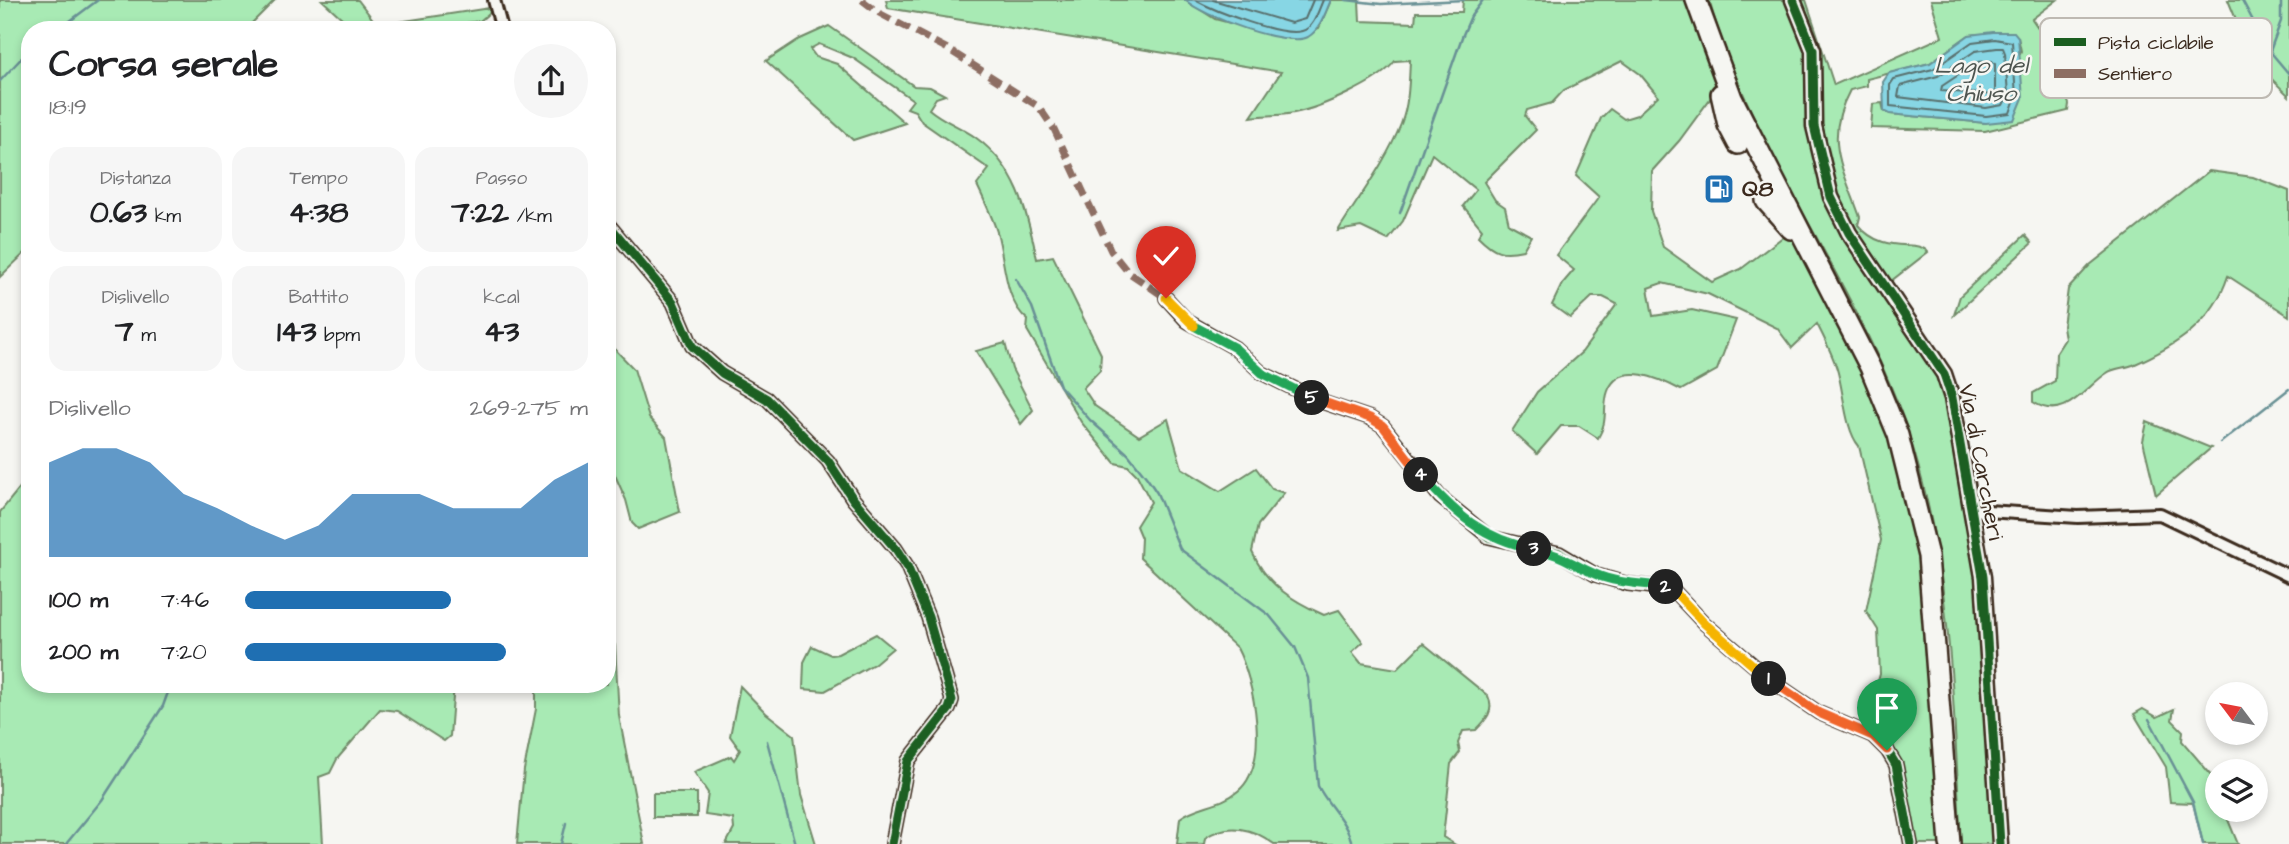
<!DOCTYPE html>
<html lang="it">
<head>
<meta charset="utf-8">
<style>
  :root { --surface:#fff; --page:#f6f6f6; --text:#202124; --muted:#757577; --accent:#1f6fb2 }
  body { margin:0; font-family:"Architects Daughter",sans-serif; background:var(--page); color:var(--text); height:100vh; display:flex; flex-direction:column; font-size:26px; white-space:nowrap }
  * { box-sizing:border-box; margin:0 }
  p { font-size:23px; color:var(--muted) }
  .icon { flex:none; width:38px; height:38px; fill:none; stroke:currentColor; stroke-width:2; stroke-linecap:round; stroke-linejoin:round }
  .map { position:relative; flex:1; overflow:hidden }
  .drawer { position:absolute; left:21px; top:21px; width:595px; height:672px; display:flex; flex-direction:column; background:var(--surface); border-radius:28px; box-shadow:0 4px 10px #0003 }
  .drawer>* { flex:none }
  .needle { width:46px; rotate:302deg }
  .buttons { position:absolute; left:2205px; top:682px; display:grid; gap:14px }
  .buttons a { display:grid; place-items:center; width:63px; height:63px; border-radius:50%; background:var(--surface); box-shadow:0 4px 10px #0003; font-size:35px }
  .pin { position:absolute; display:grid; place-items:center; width:60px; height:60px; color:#fff; margin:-72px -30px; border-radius:50% 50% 50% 0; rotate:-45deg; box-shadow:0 0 7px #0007 }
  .pin .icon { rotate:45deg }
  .km { position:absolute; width:35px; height:35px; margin:-18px; border-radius:50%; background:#222; color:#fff; font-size:19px; line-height:35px; text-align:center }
  .round { display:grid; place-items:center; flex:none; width:74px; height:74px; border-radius:37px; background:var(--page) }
  .summary { display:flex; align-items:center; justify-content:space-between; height:119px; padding:0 28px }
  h1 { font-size:38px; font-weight:700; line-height:52px }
  .figures { display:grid; grid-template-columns:repeat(3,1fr); gap:10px; height:119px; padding:7px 28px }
  .figures div { display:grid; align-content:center; border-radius:18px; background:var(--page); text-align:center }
  .figures b { font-size:30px; font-weight:700 }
  .figures small { font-size:19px; font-weight:400 }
  .figures p { font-size:19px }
  .chart { height:196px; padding:14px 28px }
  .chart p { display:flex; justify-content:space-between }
  .chart svg { width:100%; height:126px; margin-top:7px; fill:var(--accent); opacity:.7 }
  ul { padding:0 28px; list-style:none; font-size:23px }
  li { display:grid; grid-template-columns:112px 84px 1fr; align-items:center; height:52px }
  li i { height:18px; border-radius:9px; background:var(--accent) }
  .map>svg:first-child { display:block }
</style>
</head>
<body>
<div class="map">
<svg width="2289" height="844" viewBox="0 0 2289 844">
  <rect width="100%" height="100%" fill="#f6f6f2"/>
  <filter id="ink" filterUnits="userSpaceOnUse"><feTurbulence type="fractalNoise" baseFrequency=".0143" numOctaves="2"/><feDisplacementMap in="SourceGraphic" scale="14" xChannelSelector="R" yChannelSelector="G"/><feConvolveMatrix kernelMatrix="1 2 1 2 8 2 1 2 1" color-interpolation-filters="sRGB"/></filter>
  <g filter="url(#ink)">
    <g fill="#a8eab4" stroke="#728a69" stroke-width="2">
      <polygon points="0,0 275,0 245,30 30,30 30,248 0,277"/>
      <polygon points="322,0 358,0 374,21 372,26 496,7 480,21 417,30 355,30"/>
      <path d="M886,0h299l30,19 75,20 29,-11 12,-28h28l1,21 55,2 1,-11h46l1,-12h229l26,88 -39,53 -27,30 -1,40 12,36 49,35 29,-13 47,-36 26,23 101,236 35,352h-39l-15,-79 -5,-40 2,-15 -14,-10 -4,-8 5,-18 -2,-44 -12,-19 15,-71 -22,-94c-14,-16 -15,-54 -22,-77 -5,-16 -13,-31 -20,-45l-25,24 -15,-20 -69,-34 -46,-11 -14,5 5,28 39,-6 44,10 -19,50 -36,20c-19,-10 -61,-31 -73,1 -6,16 1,29 -10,47l-19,-12h-18l-24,28 -25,-23 25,-39 45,-40 35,-48 -14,-7h-11l-22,21 -18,-13 10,-21 12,-14 -18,-15 43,-58 -23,-21 25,-58 9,-9 14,10 13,-4 21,-19 -18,-22 -18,-13 -58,29 -12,13 -25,7 -2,6 11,14 -52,52 11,18 10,7 4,17 22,12 -8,14c-21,5 -29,2 -45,-14l4,-7 -19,-23 13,-16 -44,-36 -29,67 -15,19 -27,-13 -23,4c21,-34 48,-69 63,-107 8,-20 8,-43 9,-64l-15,1c-15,21 -75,47 -101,52 -14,3 -29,2 -43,4l30,-45 -393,-64z"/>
      <path d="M1709,0h97l28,85 108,-48 -11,-37h126l-25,19 22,32 1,17 14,36 -1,7 -83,20 -114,-3 2,-24 9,-1 2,8 6,3 96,9 35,-72 -3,-14 -5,-5 -44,3 -39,28 -63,16v7l-17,4c-27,50 -7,78 10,127l-2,8c26,31 59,13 70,27l-42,33 58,89 39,203 17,267h-39c-9,-155 -9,-312 -70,-457 -55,-132 -143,-249 -182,-387z"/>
      <polygon points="2228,0 2289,0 2289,96 2253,61"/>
      <path d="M829,26l85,60 16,1 15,8 -9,3 -7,11c14,12 30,17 46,28 42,30 52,74 62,122l16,-3 48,98 -1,16 -17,18 12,18 44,30 29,-17 14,49 38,23 36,-23 16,21 12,4 -26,32 -6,27c15,33 39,48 72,63l15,-5 24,32 -11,10 9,11 36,6 26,-26 65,53c7,15 -2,24 -12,34l-13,1 -5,12 2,9 -9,12 -8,73 11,7h-180c-21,-16 -46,-22 -69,-6l-1,6h-27l3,-26c17,-13 41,-12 58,-27 33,-27 16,-111 -1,-143l-97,-90 1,-20 -5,-12 15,-24 -14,-27 -9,-9 -13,-3 -34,-41 -54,-92 1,-10c-24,-18 -23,-61 -31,-88 -5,-16 -13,-32 -20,-47l12,-16 -67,-47 -7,-11 -8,-3 6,-8 -60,-42 -34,-14 -9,5 6,8 21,7 68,59 -52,17 -87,-79 32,-21z"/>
      <path d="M2209,171l44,6 36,14v125l-61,-40c-15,47 -52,70 -95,89 -8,3 -19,3 -26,8 -22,14 -42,50 -74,29v-9l22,-12 1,-28 9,-14 -2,-13 5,-37 22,-24z"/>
      <polygon points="2025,235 2032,243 1954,315 1960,296"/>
      <polygon points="607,341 634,369 649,418 666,437 680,512 638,529 632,523 626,500 607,457"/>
      <polygon points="1005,343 1012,369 1033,410 1021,424 976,351"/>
      <polygon points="2147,422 2211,448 2156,495 2143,441"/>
      <polygon points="30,475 30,684 454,684 450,736 444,741 397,711 380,709 337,759 330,773 319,777 323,844 0,844 0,512"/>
      <polygon points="876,634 893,648 874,664 825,691 803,689 804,662 812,646 831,655 838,654"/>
      <polygon points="607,638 615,645 619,716 644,844 517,844 524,770 536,709 536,684 607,684"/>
      <polygon points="740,686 766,713 794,735 801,795 816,844 726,844 734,829 733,819 705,815 708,793 694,772 731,756 734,760 740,750 730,736"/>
      <polygon points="2143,709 2157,717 2174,709 2172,720 2183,731 2182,741 2212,776 2217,810 2224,810 2238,844 2203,844 2193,803 2170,802 2166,767 2134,714"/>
      <rect x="653" y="793" width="44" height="24"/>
    </g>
    <g fill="#87d6e4" stroke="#699195" stroke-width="2">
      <path d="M1185,0h146c-6,13 -10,29 -23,37 -20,11 -106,-21 -123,-37z"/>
      <polygon points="1993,32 2014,32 2018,37 2023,98 2014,120 1986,123 1890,114 1884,111 1883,82 1889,73 1930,63 1969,35"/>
    </g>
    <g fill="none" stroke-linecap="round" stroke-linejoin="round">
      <g stroke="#596f6d" stroke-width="2">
        <path d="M1195,0c20,11 86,37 107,31 12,-3 16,-20 21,-31"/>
        <polyline points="1213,0 1291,23 1305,19 1313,0"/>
        <polygon points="1995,39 2012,42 2016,96 2010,113 1986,116 1890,106 1890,85 1894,79 1933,69 1972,42"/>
        <polygon points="1997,48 2003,48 2005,53 2008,95 2003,105 1986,108 1898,97 1900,86 1938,76 1975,51"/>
        <polygon points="1992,61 1995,64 1995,95 1941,91 1942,86 1978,62"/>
      </g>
      <g stroke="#699195" stroke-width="2.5">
        <polyline points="1346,0 1381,4 1464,0"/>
        <polyline points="2242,0 2268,49 2289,74"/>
        <polyline points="58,30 98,0"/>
        <polyline points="2270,51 2281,21 2281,0"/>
        <polyline points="0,81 30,49"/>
        <polyline points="1400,213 1462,37 1471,16 1483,0"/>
        <path d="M1016,279l16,28 28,79 30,34 38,34 19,24 10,15 23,56 89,66 26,32 13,31 10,108c10,20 29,35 34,58"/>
        <polyline points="2220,443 2289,389"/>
        <polyline points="2149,719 2193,802 2203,844"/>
        <polyline points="767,741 795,844"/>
        <polyline points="66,844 102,800 163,706 171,684"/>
        <polyline points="561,844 566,823"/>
      </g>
      <g stroke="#3b2a1e" stroke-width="16">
        <g id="street">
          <polyline points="494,0 502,30"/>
          <polyline points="607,223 673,302 692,346 722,373 767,399 828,461 853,499 896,549 907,566 928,617 952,700 949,709 908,761 892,844"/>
          <polyline points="1166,298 1187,321 1235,348 1262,373 1319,401 1370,418 1383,426 1440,497 1489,537 1559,553 1596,575 1628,584 1672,589 1704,623 1772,681 1819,713 1873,736 1887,750 1896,765 1911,844"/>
          <polyline points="1972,510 2078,517 2160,514 2289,576"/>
        </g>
      </g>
      <g stroke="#3b2a1e" stroke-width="19">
        <polyline id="secondary" points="1793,0 1813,50 1814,126 1831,197 1849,233 1944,374 1952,398 1983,577 2000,844"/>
      </g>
      <g stroke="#3b2a1e" stroke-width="24">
        <g id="highway">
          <polyline points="1696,0 1732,98 1870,367 1898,435 1928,556 1950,844"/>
          <polyline points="1721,94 1728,125 1738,144"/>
          <polyline points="1766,201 1791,229"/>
        </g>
      </g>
      <use href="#street" stroke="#f6f6f2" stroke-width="10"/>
      <use href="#secondary" stroke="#f6f6f2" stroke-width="14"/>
      <use href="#highway" stroke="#f6f6f2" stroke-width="19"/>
      <polyline stroke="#8d6e63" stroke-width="7" stroke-dasharray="14 7" stroke-linecap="butt" points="862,0 879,13 946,48 1039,107 1054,129 1111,251 1128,272 1166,298"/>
      <g stroke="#f6f6f2" stroke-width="13">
        <g id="cycleway">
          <polyline points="1793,0 1813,50 1814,126 1831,197 1849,233 1944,374 1952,398 1983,577 2000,844"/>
          <polyline points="607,223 673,302 692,346 722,373 767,399 828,461 853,499 896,549 907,566 928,617 952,700 949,709 908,761 892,844"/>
          <polyline points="1166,298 1187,321 1235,348 1262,373 1319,401 1370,418 1383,426 1440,497 1489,537 1559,553 1596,575 1628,584 1672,589 1704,623 1772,681 1819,713 1873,736 1887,750 1896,765 1911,844"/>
        </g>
      </g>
      <use href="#cycleway" stroke="#1b5e20" stroke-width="9"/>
    </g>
  </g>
  <g fill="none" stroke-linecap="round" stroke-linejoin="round" filter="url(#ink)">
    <g stroke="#fff" stroke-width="14">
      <polyline id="split-1" points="1769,679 1819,713 1873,736 1887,750"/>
    </g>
    <g stroke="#fff" stroke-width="14">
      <polyline id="split-2" points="1666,587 1672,589 1704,623 1769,679"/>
    </g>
    <g stroke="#fff" stroke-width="14">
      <path id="split-3" d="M1534,549c28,5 37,15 61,25 23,10 47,9 71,13"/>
    </g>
    <g stroke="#fff" stroke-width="14">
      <path id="split-4" d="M1421,475c34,39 62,64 113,74"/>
    </g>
    <g stroke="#fff" stroke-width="14">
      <polyline id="split-5" points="1312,398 1370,418 1383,426 1421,475"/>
    </g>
    <g stroke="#fff" stroke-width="14">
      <polyline id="split-6" points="1194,326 1235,348 1262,373 1312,398"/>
    </g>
    <g stroke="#fff" stroke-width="14">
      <polyline id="split-7" points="1166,298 1194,326"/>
    </g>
    <use href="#split-1" stroke="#f0652b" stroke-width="9"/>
    <use href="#split-2" stroke="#f5b400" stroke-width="9"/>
    <use href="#split-3" stroke="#22a559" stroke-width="9"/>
    <use href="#split-4" stroke="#22a559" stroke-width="9"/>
    <use href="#split-5" stroke="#f0652b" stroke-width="9"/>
    <use href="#split-6" stroke="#22a559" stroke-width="9"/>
    <use href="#split-7" stroke="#f5b400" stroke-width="9"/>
  </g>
  <defs>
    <g id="fuel-square" transform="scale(1.575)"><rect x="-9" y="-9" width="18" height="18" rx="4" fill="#1f6fb2" stroke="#f6f6f2"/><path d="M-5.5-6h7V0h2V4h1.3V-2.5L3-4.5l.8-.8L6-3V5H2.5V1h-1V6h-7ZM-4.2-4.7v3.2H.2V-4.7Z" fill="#fff"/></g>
  </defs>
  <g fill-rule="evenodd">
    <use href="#fuel-square" x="1719" y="189"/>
  </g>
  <g text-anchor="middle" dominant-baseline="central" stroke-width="5" stroke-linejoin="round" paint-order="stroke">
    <g font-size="23" font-weight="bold" fill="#3b2a1e" stroke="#f6f6f2" text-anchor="start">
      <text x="1742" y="189">Q8</text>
    </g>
    <g font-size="23" fill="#3b2a1e" stroke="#f6f6f2">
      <text transform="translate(1981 462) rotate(79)">Via di Carcheri</text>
    </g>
    <g font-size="24" font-style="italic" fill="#4e5550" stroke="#f6f6f2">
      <text x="1981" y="66">Lago del<tspan x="1981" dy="28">Chiuso</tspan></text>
    </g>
  </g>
  <rect x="2040" y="18" width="232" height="80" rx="10" fill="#f6f6f2" stroke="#beb9b2" stroke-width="2"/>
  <rect x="2054" y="38" width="32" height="8" fill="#1b5e20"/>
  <rect x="2054" y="69" width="32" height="9" fill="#8d6e63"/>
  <g font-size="19" fill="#3b2a1e">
    <text x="2098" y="49">Pista ciclabile</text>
    <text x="2098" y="80">Sentiero</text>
  </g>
</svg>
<div class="buttons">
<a><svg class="needle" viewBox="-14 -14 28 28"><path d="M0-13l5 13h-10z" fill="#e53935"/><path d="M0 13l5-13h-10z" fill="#757577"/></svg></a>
<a><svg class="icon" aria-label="layers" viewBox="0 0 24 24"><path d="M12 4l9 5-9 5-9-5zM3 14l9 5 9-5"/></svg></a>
</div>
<div class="pin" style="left:1887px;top:750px;background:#1e9e55"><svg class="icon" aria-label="arrive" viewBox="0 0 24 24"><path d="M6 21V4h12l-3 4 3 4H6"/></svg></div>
<div class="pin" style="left:1166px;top:298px;background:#d93025"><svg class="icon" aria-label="check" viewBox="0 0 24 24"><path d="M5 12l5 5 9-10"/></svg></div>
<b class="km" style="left:1769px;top:679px">1</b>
<b class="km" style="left:1666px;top:587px">2</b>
<b class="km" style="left:1534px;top:549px">3</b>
<b class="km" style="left:1421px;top:475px">4</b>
<b class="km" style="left:1312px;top:398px">5</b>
<section class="drawer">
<div class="summary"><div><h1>Corsa serale</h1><p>18:19</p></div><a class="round"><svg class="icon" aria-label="share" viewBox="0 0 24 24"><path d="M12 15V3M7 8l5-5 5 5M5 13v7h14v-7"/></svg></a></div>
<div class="figures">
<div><p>Distanza</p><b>0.63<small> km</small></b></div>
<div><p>Tempo</p><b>4:38</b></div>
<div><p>Passo</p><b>7:22<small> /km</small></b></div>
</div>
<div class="figures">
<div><p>Dislivello</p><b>7<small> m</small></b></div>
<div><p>Battito</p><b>143<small> bpm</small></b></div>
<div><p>kcal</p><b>43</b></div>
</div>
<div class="chart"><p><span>Dislivello</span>269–275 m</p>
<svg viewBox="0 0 160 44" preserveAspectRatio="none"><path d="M0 44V11L10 6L20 6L30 11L40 22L50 27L60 33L70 38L80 33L90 22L100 22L110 22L120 27L130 27L140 27L150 17L160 11V44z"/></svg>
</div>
<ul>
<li><b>100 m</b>7:46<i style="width:60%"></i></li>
<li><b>200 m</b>7:20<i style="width:76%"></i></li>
</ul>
</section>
</div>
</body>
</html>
